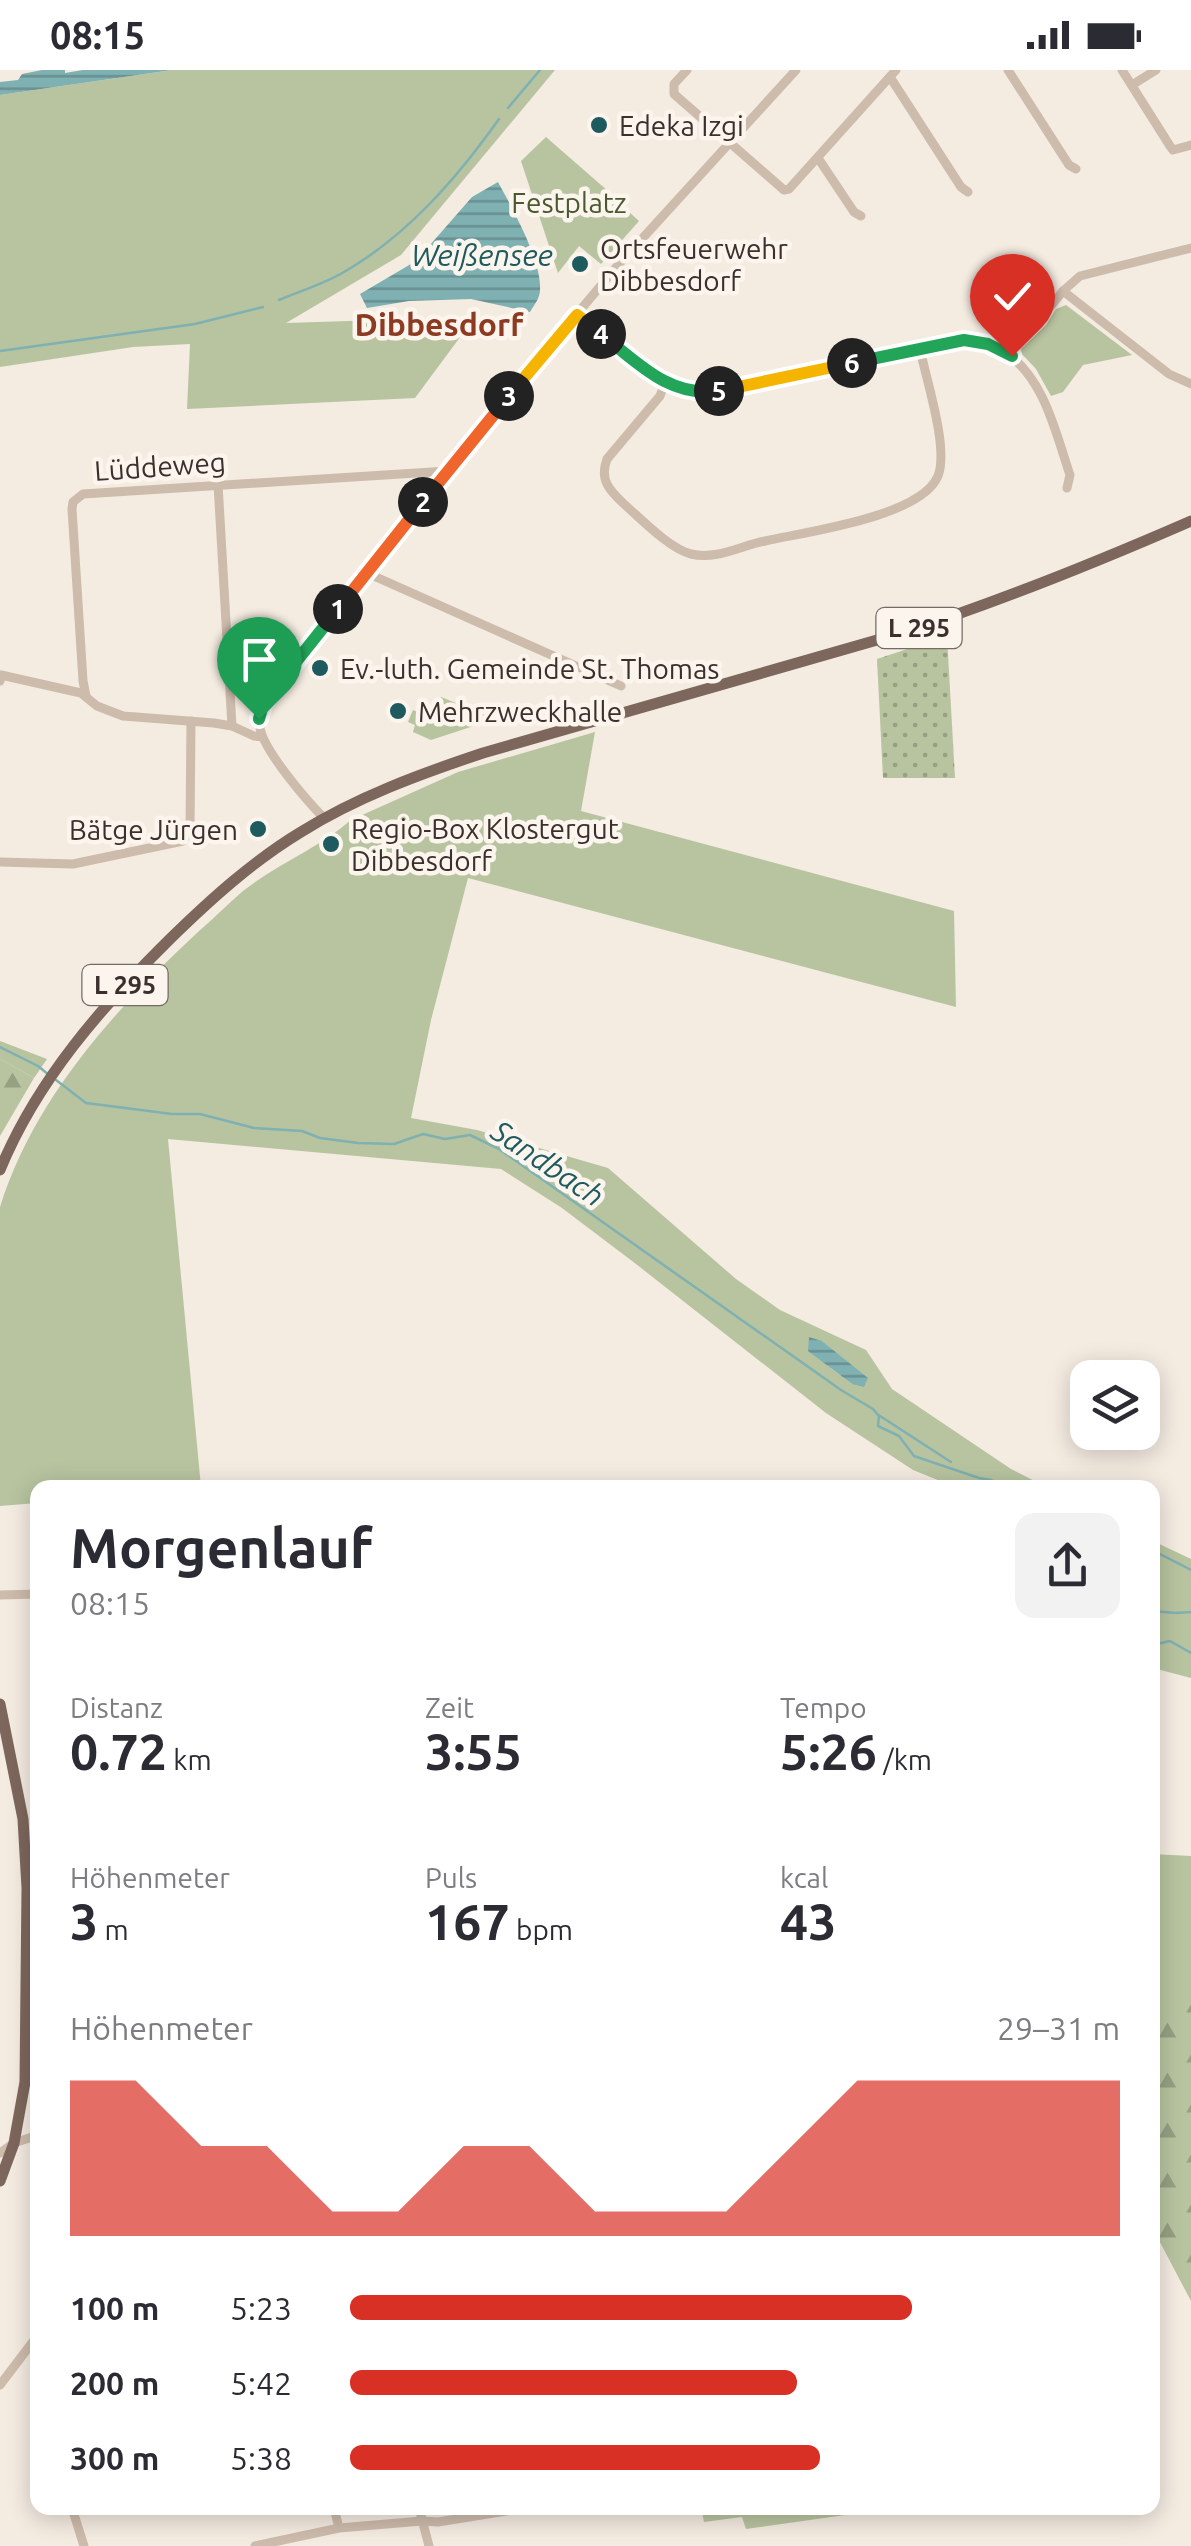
<!DOCTYPE html>
<html lang="de">
<head>
<meta charset="utf-8">
<style>
  :root { --surface:#fff; --page:#f2f2f3; --text:#2b2b33; --muted:#7c7c81; --accent:#d93025 }
  body { margin:0; font-family:Ubuntu,sans-serif; background:var(--page); color:var(--text); height:100vh; display:flex; flex-direction:column; font-size:38px; white-space:nowrap }
  * { box-sizing:border-box; margin:0 }
  p { font-size:32px; color:var(--muted) }
  .icon { flex:none; width:55px; height:55px; fill:none; stroke:currentColor; stroke-width:2; stroke-linecap:round; stroke-linejoin:round }
  .map { position:relative; flex:1; overflow:hidden }
  .drawer { position:absolute; left:30px; top:1410px; width:1130px; height:1035px; display:flex; flex-direction:column; background:var(--surface); border-radius:20px; box-shadow:0 5px 25px #0003 }
  .drawer>* { flex:none }
  .tools { position:absolute; left:1070px; top:1290px; display:grid; gap:20px }
  .tools a { display:grid; place-items:center; width:90px; height:90px; border-radius:20px; background:var(--surface); box-shadow:0 5px 25px #0003; font-size:50px }
  .pin { position:absolute; display:grid; place-items:center; width:85px; height:85px; color:#fff; margin:-102px -42px; border-radius:50% 50% 50% 0; rotate:-45deg; box-shadow:0 0 10px #0007 }
  .pin .icon { rotate:45deg }
  .km { position:absolute; width:50px; height:50px; margin:-25px; border-radius:50%; background:#222; color:#fff; font-size:28px; line-height:50px; text-align:center }
  .round { display:grid; place-items:center; flex:none; width:105px; height:105px; border-radius:20px; background:var(--page) }
  .head { display:flex; align-items:center; justify-content:space-between; height:170px; padding:0 40px }
  h1 { font-size:55px; font-weight:700; line-height:75px }
  .figures { display:grid; grid-template-columns:repeat(3,1fr); gap:15px; height:170px; padding:10px 40px }
  .figures div { display:grid; align-content:center }
  .figures b { font-size:50px; font-weight:700 }
  .figures small { font-size:28px; font-weight:400 }
  .figures p { font-size:28px }
  .chart { height:280px; padding:20px 40px }
  .chart p { display:flex; justify-content:space-between }
  .chart svg { width:100%; height:180px; margin-top:10px; fill:var(--accent); opacity:.7 }
  ul { padding:0 40px; list-style:none; font-size:32px }
  li { display:grid; grid-template-columns:160px 120px 1fr; align-items:center; height:75px }
  li i { height:25px; border-radius:12px; background:var(--accent) }
  .status { display:flex; justify-content:space-between; align-items:center; height:70px; padding:0 50px; background:var(--surface); direction:ltr }
  .status svg { height:28px; fill:currentColor }
  .map>svg:first-child { display:block }
</style>
</head>
<body>
<div class="status"><b>08:15</b><svg viewBox="0 0 49 12"><path d="M0 12V9h3v3zM5 12V6h3v6zM10 12V3h3v9zM15 12V0h3v12zM26 1h20v11H26zM47 4h2v5h-2z"/></svg></div>
<div class="map">
<svg width="1191" height="2476" viewBox="0 0 1191 2476">
  <defs>
    <pattern id="forest-firs" width="22" height="20" patternUnits="userSpaceOnUse" patternTransform="scale(2.5)"><rect width="22" height="20" fill="#b8c4a0"/><path d="M5 1l3.5 6h-7zM16 11l3.5 6h-7z" fill="#97a083"/></pattern>
    <pattern id="garden-dots" width="8" height="8" patternUnits="userSpaceOnUse" patternTransform="scale(2.5)"><rect width="8" height="8" fill="#b8c4a0"/><path d="M2 2h.1M6 6h.1" fill="none" stroke="#97a083" stroke-width="1.8" stroke-linecap="round"/></pattern>
    <pattern id="water-rules" width="6" height="5" patternUnits="userSpaceOnUse" patternTransform="scale(2.5)"><rect width="6" height="5" fill="#7fb0b2"/><path d="M0 2.5h6" fill="none" stroke="#699091"/></pattern>
  </defs>
  <rect width="100%" height="100%" fill="#f4ebe1"/>
  <g fill="#b8c4a0" fill-rule="evenodd">
    <polygon points="172,0 555,0 401,185 286,253 475,247 415,328 187,339 190,274 133,277 0,297 0,25"/>
    <polygon points="546,67 616,128 604,145 616,130 639,151 601,194 579,176 558,203 521,91"/>
    <polygon points="1066,235 1132,285 1083,295 1063,322 1051,326 1036,299 1022,284 1021,279 1046,255 1056,239"/>
    <polygon points="441,627 495,649 431,670 413,662 415,655 408,652 413,640 431,648"/>
    <path d="M595,662l-14,79 373,100 2,96 -488,-129 -37,142 -20,98 66,12 131,38 128,111 44,31 86,40 26,39 119,80 35,18h-91l-42,-17 -87,-57 -190,-149 -74,-56 -61,-39 -333,-30 33,348 -163,1 -1,15 -37,3v-299c34,-109 116,-199 198,-275 15,-13 30,-28 45,-41 34,-27 76,-43 108,-71l107,-48zM822,1271l45,38 -15,5 -24,-18z"/>
    <polygon points="0,971 47,989 34,1008 0,989"/>
    <polygon points="1153,1471 1191,1489 1191,1608 1153,1598"/>
    <polygon points="1152,1784 1191,1786 1191,1915 1152,1937"/>
    <polygon points="701,2438 895,2438 746,2459 742,2447 704,2452"/>
  </g>
  <g fill="url(#forest-firs)">
    <polygon points="0,989 34,1008 0,1066"/>
    <polygon points="1191,1913 1191,2231 1153,2159 1153,1935"/>
  </g>
  <polygon fill="url(#garden-dots)" points="947,566 955,708 883,708 877,589"/>
  <g fill="url(#water-rules)">
    <polygon points="42,0 65,0 65,3 83,0 172,0 0,25 0,12 18,10 22,4"/>
    <path d="M498,112c14,26 44,79 42,108 0,8 -6,15 -10,22l-59,-13 -62,2 -42,7 -7,-14 56,-33 56,-64z"/>
    <polygon points="809,1267 822,1271 868,1308 864,1317 852,1314 808,1281"/>
  </g>
  <g fill="none" stroke-linecap="round" stroke-linejoin="round">
    <g stroke="#7fb0b2" stroke-width="2.5">
      <polyline points="508,38 540,0"/>
      <path d="M279,230c21,-9 45,-16 65,-28 64,-37 113,-94 155,-153"/>
      <polyline points="0,281 195,254 263,237"/>
      <polyline points="0,977 38,996 49,1005"/>
      <polyline points="56,1010 86,1033 172,1044 200,1044 254,1058 302,1061 320,1068 358,1073 394,1074 423,1064 445,1069 470,1065 499,1079 841,1320 873,1339 879,1346 878,1356 899,1366 914,1386 979,1408 991,1410 1006,1418"/>
      <polyline points="877,1344 951,1392"/>
      <polyline points="1152,1480 1191,1500"/>
      <polyline points="1152,1541 1176,1543 1191,1542"/>
      <polyline points="1152,1575 1170,1571 1191,1583"/>
    </g>
    <g stroke="#cdbbac" stroke-width="9">
      <polyline points="687,0 674,14 674,24 784,120 789,119 896,0"/>
      <polyline points="1008,0 1069,95 1076,99"/>
      <polyline points="1122,0 1170,76 1173,80 1191,75"/>
      <polyline points="890,7 961,117 968,122"/>
      <polyline points="1132,15 1156,0"/>
      <polyline points="818,88 854,142 861,146"/>
      <polyline points="1063,221 1169,304 1191,314"/>
      <polyline points="577,245 665,313 686,320 711,322 954,271 976,272 1004,281 1030,262 1063,221 1080,206 1191,178"/>
      <path d="M1004,281c41,28 51,80 66,124l-3,13"/>
      <path d="M665,313l-5,13 -53,63c-8,21 3,32 17,45 17,15 46,45 67,50 26,6 49,-8 74,-13 40,-9 156,-24 173,-65 11,-28 -12,-97 -18,-127"/>
      <polyline points="218,414 232,656"/>
      <polyline points="367,503 621,616"/>
      <polyline points="0,611 1,605 81,623 97,636 123,646 214,653 232,656 254,666 262,667"/>
      <polyline points="86,626 83,611 72,439 73,432 83,424 448,401"/>
      <path d="M324,748c-17,-17 -60,-67 -64,-90 -2,-8 0,-15 3,-23l77,-100 221,-272 58,-69 177,-194"/>
      <polyline points="0,792 73,794 183,771 190,761 191,651"/>
      <polyline points="0,1525 38,1524"/>
      <polyline points="0,2083 14,2073 38,2065"/>
      <polyline points="0,2315 38,2265"/>
      <polyline points="72,2438 84,2476"/>
      <polyline points="334,2438 339,2458"/>
      <polyline points="419,2438 429,2476"/>
      <polyline points="255,2476 339,2458 422,2451 438,2452 525,2438"/>
    </g>
    <g stroke="#7d675c" stroke-width="11">
      <path d="M0,1100c37,-90 102,-164 171,-232 40,-39 82,-77 130,-106 56,-35 119,-58 182,-79l422,-121c98,-32 192,-70 286,-111"/>
      <polyline points="0,1634 23,1749 27,1818 25,2012 14,2073 0,2111"/>
    </g>
  </g>
  <g fill="none" stroke-linecap="round" stroke-linejoin="round">
    <g stroke="#fff" stroke-width="20">
      <polyline id="split-1" points="259,649 263,635 272,622 338,539"/>
    </g>
    <g stroke="#fff" stroke-width="20">
      <polyline id="split-2" points="338,539 423,432"/>
    </g>
    <g stroke="#fff" stroke-width="20">
      <polyline id="split-3" points="423,432 509,326"/>
    </g>
    <g stroke="#fff" stroke-width="20">
      <polyline id="split-4" points="509,326 577,245 601,264"/>
    </g>
    <g stroke="#fff" stroke-width="20">
      <path id="split-5" d="M601,264c36,28 68,64 118,57"/>
    </g>
    <g stroke="#fff" stroke-width="20">
      <polyline id="split-6" points="719,321 852,293"/>
    </g>
    <g stroke="#fff" stroke-width="20">
      <polyline id="split-7" points="852,293 964,270 988,274 1012,286"/>
    </g>
    <use href="#split-1" stroke="#22a559" stroke-width="12"/>
    <use href="#split-2" stroke="#f0652b" stroke-width="12"/>
    <use href="#split-3" stroke="#f0652b" stroke-width="12"/>
    <use href="#split-4" stroke="#f5b400" stroke-width="12"/>
    <use href="#split-5" stroke="#22a559" stroke-width="12"/>
    <use href="#split-6" stroke="#f5b400" stroke-width="12"/>
    <use href="#split-7" stroke="#22a559" stroke-width="12"/>
  </g>
  <g fill="#1f5a5e" stroke="#fbf5ee" stroke-width="4">
    <circle cx="599" cy="55" r="10"/>
    <circle cx="580" cy="194" r="10"/>
    <circle cx="320" cy="598" r="10"/>
    <circle cx="398" cy="641" r="10"/>
    <circle cx="258" cy="759" r="10"/>
    <circle cx="331" cy="774" r="10"/>
  </g>
  <g text-anchor="middle" dominant-baseline="central" stroke-width="9" stroke-linejoin="round" paint-order="stroke">
    <g fill="#fbf5ee" stroke="#756b66" stroke-width="2.5">
      <rect x="876.5" y="538" width="85" height="40" rx="8"/>
      <rect x="82.5" y="895" width="85" height="40" rx="8"/>
    </g>
    <g font-size="25" font-weight="bold" fill="#3b302b">
      <text x="919" y="558">L 295</text>
      <text x="125" y="915">L 295</text>
    </g>
    <g font-size="28" fill="#3b302b" stroke="#fbf5ee" text-anchor="start">
      <text x="619" y="55">Edeka Izgi</text>
      <text x="600" y="178">Ortsfeuerwehr<tspan x="600" dy="32">Dibbesdorf</tspan></text>
      <text x="340" y="598">Ev.-luth. Gemeinde St. Thomas</text>
      <text x="418" y="641">Mehrzweckhalle</text>
      <text x="351" y="758">Regio-Box Klostergut<tspan x="351" dy="32">Dibbesdorf</tspan></text>
      <text x="238" y="759" text-anchor="end">Bätge Jürgen</text>
    </g>
    <g font-size="28" fill="#4a5a2e" stroke="#fbf5ee">
      <text x="569" y="132">Festplatz</text>
    </g>
    <g font-size="28" fill="#3b302b" stroke="#fbf5ee">
      <text transform="translate(160 396) rotate(-4)">Lüddeweg</text>
    </g>
    <g font-size="30" font-style="italic" fill="#1f5a5e" stroke="#fbf5ee">
      <text x="482" y="185">Weißensee</text>
      <text transform="translate(548 1093) rotate(34)">Sandbach</text>
    </g>
    <g font-size="32" font-weight="bold" fill="#8c3b22" stroke="#fbf5ee">
      <text x="439" y="254">Dibbesdorf</text>
    </g>
  </g>
</svg>
<div class="tools">
<a><svg class="icon" aria-label="layers" viewBox="0 0 24 24"><path d="M12 4l9 5-9 5-9-5zM3 14l9 5 9-5"/></svg></a>
</div>
<div class="pin" style="left:259px;top:649px;background:#1e9e55"><svg class="icon" aria-label="arrive" viewBox="0 0 24 24"><path d="M6 21V4h12l-3 4 3 4H6"/></svg></div>
<div class="pin" style="left:1012px;top:286px;background:#d93025"><svg class="icon" aria-label="check" viewBox="0 0 24 24"><path d="M5 12l5 5 9-10"/></svg></div>
<b class="km" style="left:338px;top:539px">1</b>
<b class="km" style="left:423px;top:432px">2</b>
<b class="km" style="left:509px;top:326px">3</b>
<b class="km" style="left:601px;top:264px">4</b>
<b class="km" style="left:719px;top:321px">5</b>
<b class="km" style="left:852px;top:293px">6</b>
<section class="drawer">
<div class="head"><div><h1>Morgenlauf</h1><p>08:15</p></div><a class="round"><svg class="icon" aria-label="share" viewBox="0 0 24 24"><path d="M12 15V3M7 8l5-5 5 5M5 13v7h14v-7"/></svg></a></div>
<div class="figures">
<div><p>Distanz</p><b>0.72<small> km</small></b></div>
<div><p>Zeit</p><b>3:55</b></div>
<div><p>Tempo</p><b>5:26<small> /km</small></b></div>
</div>
<div class="figures">
<div><p>Höhenmeter</p><b>3<small> m</small></b></div>
<div><p>Puls</p><b>167<small> bpm</small></b></div>
<div><p>kcal</p><b>43</b></div>
</div>
<div class="chart"><p><span>Höhenmeter</span>29–31 m</p>
<svg viewBox="0 0 160 44" preserveAspectRatio="none"><path d="M0 44V6L10 6L20 22L30 22L40 38L50 38L60 22L70 22L80 38L90 38L100 38L110 22L120 6L130 6L140 6L150 6L160 6V44z"/></svg>
</div>
<ul>
<li><b>100 m</b>5:23<i style="width:73%"></i></li>
<li><b>200 m</b>5:42<i style="width:58%"></i></li>
<li><b>300 m</b>5:38<i style="width:61%"></i></li>
</ul>
</section>
</div>
</body>
</html>
